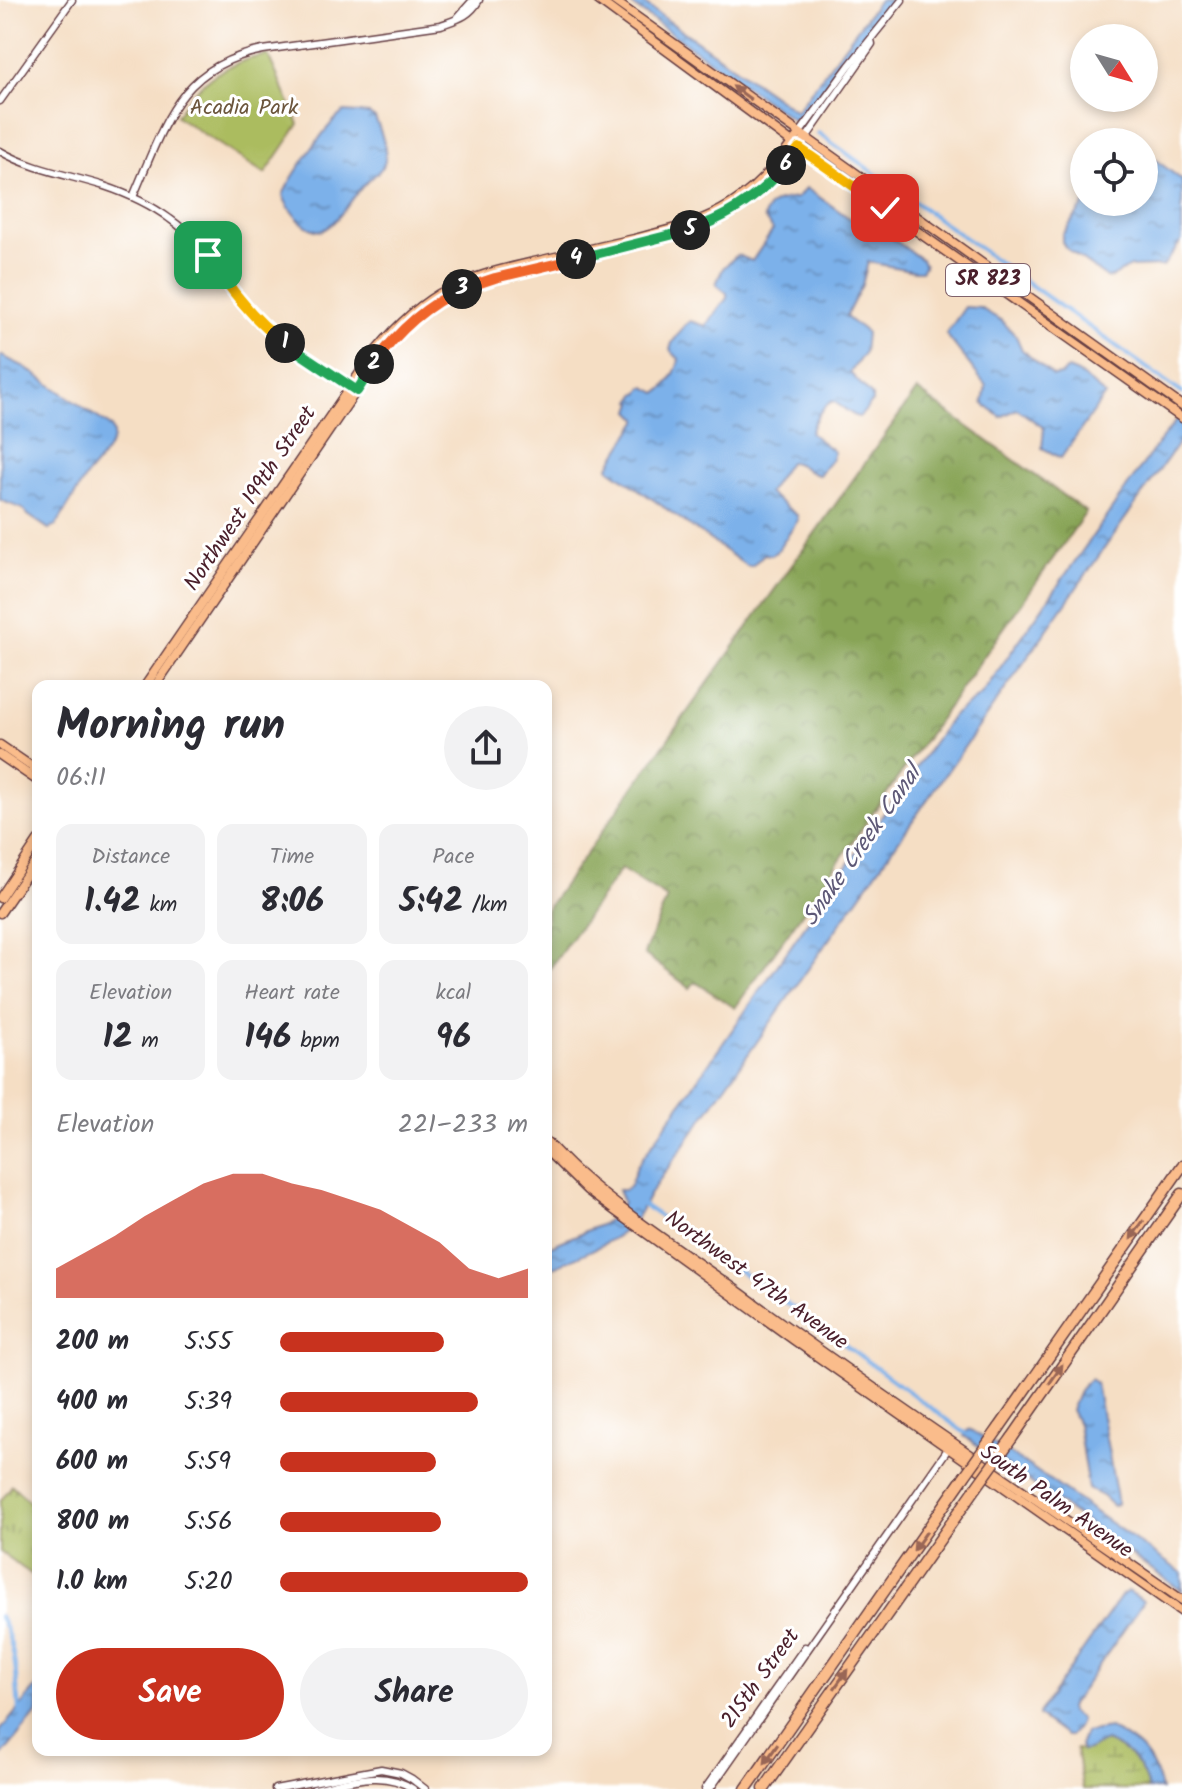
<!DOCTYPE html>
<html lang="en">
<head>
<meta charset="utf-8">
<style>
  :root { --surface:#fff; --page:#f2f2f3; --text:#2b2b33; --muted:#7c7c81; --accent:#c8321e }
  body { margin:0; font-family:Kalam,sans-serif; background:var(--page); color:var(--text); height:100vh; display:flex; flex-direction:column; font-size:30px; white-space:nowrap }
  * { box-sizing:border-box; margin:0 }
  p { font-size:26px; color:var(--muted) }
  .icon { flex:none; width:44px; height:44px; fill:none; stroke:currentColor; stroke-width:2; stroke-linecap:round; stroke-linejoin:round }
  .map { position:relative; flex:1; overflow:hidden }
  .side { position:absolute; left:32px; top:680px; width:520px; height:1076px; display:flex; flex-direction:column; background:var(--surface); border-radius:16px; box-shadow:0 4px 12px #0003 }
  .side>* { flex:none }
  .needle { width:52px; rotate:127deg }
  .fabs { position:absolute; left:1070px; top:24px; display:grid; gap:16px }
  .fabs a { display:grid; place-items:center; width:88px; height:88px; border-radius:50%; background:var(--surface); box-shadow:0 4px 12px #0003; font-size:40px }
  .pin { position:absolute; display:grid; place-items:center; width:68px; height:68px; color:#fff; margin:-34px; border-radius:16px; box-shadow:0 4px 12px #0006 }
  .km { position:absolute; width:40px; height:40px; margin:-20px; border-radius:50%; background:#222; color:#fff; font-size:22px; line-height:40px; text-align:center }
  .round { display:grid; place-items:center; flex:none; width:84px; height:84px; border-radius:42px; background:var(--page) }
  .head { display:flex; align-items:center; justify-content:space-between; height:136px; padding:0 24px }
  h1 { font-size:44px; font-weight:700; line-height:60px }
  .stats { display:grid; grid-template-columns:repeat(3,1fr); gap:12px; height:136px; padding:8px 24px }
  .stats div { display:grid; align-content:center; border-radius:16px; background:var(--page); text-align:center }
  .stats b { font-size:34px; font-weight:700 }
  .stats small { font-size:22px; font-weight:400 }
  .stats p { font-size:22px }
  .chart { height:224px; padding:16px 24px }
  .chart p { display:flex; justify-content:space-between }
  .chart svg { width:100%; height:144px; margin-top:8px; fill:var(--accent); opacity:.7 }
  .button { display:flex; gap:16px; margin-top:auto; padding:16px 24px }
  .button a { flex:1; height:92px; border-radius:48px; background:var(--accent); color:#fff; font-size:32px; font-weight:700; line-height:92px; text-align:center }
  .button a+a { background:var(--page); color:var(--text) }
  ul { padding:0 24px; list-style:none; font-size:26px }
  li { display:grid; grid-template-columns:128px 96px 1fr; align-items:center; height:60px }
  li i { height:20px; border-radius:10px; background:var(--accent) }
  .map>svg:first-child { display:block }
</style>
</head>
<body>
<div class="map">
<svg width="1182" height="1789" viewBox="0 0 1182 1789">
  <defs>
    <pattern id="grass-tufts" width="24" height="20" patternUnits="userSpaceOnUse" patternTransform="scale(2)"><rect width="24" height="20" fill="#abbc5f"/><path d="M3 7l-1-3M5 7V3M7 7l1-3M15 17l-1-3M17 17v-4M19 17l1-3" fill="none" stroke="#8d984f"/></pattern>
    <pattern id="forest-crowns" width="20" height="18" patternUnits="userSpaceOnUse" patternTransform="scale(2)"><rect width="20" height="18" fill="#88a456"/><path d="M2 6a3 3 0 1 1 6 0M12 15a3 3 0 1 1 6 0" fill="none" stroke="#718547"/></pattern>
    <pattern id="wetland-marsh" width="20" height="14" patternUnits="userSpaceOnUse" patternTransform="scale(2)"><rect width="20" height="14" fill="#abbc5f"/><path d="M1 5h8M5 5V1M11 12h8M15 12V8" fill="none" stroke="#8d984f"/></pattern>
    <pattern id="water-ripples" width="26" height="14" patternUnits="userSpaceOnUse" patternTransform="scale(2)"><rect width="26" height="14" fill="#7cb1ea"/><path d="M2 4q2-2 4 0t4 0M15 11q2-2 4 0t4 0" fill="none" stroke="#688fbe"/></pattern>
  </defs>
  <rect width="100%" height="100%" fill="#fff"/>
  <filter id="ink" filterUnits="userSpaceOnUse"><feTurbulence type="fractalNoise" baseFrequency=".0125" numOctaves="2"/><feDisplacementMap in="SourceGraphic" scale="16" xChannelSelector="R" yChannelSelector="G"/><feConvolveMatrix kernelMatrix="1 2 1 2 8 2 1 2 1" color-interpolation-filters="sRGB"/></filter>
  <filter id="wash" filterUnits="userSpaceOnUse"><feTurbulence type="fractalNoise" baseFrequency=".006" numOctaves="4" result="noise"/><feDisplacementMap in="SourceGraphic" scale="32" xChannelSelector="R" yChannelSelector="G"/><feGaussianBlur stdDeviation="1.8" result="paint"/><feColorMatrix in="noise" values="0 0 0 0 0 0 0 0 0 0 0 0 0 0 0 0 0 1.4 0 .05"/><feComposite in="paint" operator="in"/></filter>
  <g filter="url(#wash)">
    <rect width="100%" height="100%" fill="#f5dec4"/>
    <polygon fill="url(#grass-tufts)" stroke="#7a6e45" stroke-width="2" points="12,1485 34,1506 38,1501 38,1579 0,1552 0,1502"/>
    <polygon fill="url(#forest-crowns)" stroke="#696240" stroke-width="2" points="917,390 1086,512 735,1008 697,983 694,983 690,988 644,954 667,898 621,869 546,974 546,910"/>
    <path fill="url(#wetland-marsh)" stroke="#7a6e45" stroke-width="2" d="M1105,1741c23,8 38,25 43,48h-65l-7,-40 12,1z"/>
    <path fill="#abbc5f" stroke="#7a6e45" stroke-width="2" d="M268,55l31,69 -34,50 -89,-58c21,-35 52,-55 92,-61z"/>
    <g fill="url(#water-ripples)" stroke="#63688a" stroke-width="2">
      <polygon points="631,0 639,0 796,111 879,0 893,0 800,122 796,122 632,5"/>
      <path d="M345,112l24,2 6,4c5,11 15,36 8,48 -2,5 -17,16 -22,22 -9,11 -26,37 -38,42 -8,3 -17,-4 -23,-9 -7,-7 -14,-16 -17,-26 7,-16 47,-77 62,-83z"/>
      <polygon points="1144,151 1182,180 1182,240 1163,266 1130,267 1112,277 1107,278 1066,248 1062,242 1062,235 1086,202 1144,202"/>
      <path d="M806,188l65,45 8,-4 43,31 3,5 -4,6h-6l-47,-9 -6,23 -16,31c5,8 15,9 20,17l-2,20 -14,20 22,23v6l-12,15 -5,-1 -22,-15c-12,5 -19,20 -23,32l22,17 2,2 -3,8 -12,15c-12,-1 -19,-14 -30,-13l-21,31 29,22 1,5 -20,30 -6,5 -8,-1 -12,12h-5l-137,-97 -1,-3 29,-45v-3l-7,-7 3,-9 -2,-1 5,-8 2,1 4,-7h3l11,6c9,-4 21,-23 22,-34l-9,-9 2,-7 12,-17 6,-5 16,5 21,-28v-5l-11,-9 7,-16 14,-13 15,6 21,-31 -9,-12c3,-18 19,-18 33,-20z"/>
      <polygon points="965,307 980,308 1002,321 1016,336 1022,350 1053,376 1061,375 1068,369 1078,373 1105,395 1061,458 1042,448 1044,428 1017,409 1001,417 983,403 986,386 946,334"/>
      <polygon points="0,355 25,367 111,427 113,433 113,439 109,447 100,460 87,475 56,526 49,529 28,515 23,509 0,500"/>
      <path d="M1182,413v25l-533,757c-6,11 -11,24 -21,33 -22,18 -56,31 -82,42v-22l54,-23 13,-8 10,-15 -5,-12h7l5,-4 7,-20 315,-450 29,-21 175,-249z"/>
      <polygon points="1090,1379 1096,1383 1117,1499 1117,1504 1113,1506 1102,1496 1088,1489 1078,1424 1071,1410 1080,1389"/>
      <polygon points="969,1429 1028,1465 1182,1573 1182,1591 1012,1469 964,1436"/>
      <path d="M1128,1591l15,10 -1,3 -73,104 1,4 10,7c0,6 -6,13 -10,17h-4l-28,-20v-2l84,-119z"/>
      <polygon points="38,1685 38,1712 0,1758 0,1731"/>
      <path d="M1109,1728c31,16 43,27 52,61h-13c-5,-23 -20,-40 -43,-48l-17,9 -6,1 -2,-6 5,-13z"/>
    </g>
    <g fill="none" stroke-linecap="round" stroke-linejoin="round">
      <g stroke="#7cb1ea" stroke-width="4">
        <polyline points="818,133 1182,393"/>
        <polyline points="640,1203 814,1322"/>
        <polyline points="829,1333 969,1436"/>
        <path d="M0,1616c17,34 16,60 19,96"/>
      </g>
    </g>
  </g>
  <g filter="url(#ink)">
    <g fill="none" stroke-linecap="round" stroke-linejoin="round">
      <g stroke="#643c42" stroke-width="9">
        <g id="minor">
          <polyline points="458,17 473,0"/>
          <polyline points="0,101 72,0"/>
          <polyline points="799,134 849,66 902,0"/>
          <polyline points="806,138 872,44 871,40"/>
          <path d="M0,151c33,19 69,24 104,35 24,8 46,18 66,33 35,24 52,62 79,93 29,32 68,53 104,76"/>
          <path d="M133,197c31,-71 45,-131 130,-147l178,-25c17,-6 29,-9 38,-25"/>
          <polyline points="275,1789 381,1769 401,1773 412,1779 425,1789"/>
          <path d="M314,1789c33,-7 69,-21 99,0"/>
          <polyline points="705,1789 805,1647"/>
          <polyline points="710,1789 950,1446"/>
        </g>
      </g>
      <g stroke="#643c42" stroke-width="11">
        <g id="major">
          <polyline points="598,0 799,148 1182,418"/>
          <polyline points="613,0 1182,406"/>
          <path d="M145,686l223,-325c20,-26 43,-50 71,-67 31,-18 65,-25 99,-33 32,-7 64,-15 96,-22 30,-8 59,-14 87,-29 34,-18 56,-46 78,-76"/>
          <path d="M155,686l227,-333c47,-59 93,-71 163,-87 32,-8 63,-15 95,-23 38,-9 75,-19 108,-42 24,-16 41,-39 58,-63"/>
          <polyline points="0,745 38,771"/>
          <polyline points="0,755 38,781"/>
          <polyline points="0,898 38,841"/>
          <polyline points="0,913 38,858"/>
          <path d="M546,1141c10,10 19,20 30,30 51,45 110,83 166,123 144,106 294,204 440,306"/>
          <polyline points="546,1150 587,1190 614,1210 794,1340 1182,1612"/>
        </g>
      </g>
      <g stroke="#643c42" stroke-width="13">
        <g id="highway">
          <polyline points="999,1428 1182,1166"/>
          <polyline points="1012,1438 1182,1194"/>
          <polyline points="746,1789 964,1477"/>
          <polyline points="764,1789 976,1488"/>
        </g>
      </g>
      <use href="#minor" stroke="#fff" stroke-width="6"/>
      <use href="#major" stroke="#fabc8b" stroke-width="8"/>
      <use href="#highway" stroke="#fabc8b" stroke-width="10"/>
      <g stroke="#643c42" stroke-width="13" stroke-linecap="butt">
        <g id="highway-bridge">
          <polyline points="964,1477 999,1428"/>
          <polyline points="976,1488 1012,1438"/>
        </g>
      </g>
      <use href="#highway-bridge" stroke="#fabc8b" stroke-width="10"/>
    </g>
    <defs><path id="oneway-solid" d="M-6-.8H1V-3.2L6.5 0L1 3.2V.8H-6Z" transform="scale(2)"/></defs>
    <g fill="#996656">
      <use href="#oneway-solid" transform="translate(742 93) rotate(-144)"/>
      <use href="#oneway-solid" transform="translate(1137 1230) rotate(125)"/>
      <use href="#oneway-solid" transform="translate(1056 1374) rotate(-55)"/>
      <use href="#oneway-solid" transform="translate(920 1541) rotate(125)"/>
      <use href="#oneway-solid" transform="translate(841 1679) rotate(-55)"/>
      <use href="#oneway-solid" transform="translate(771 1754) rotate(125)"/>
    </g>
  </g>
  <g fill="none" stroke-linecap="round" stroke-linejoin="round" filter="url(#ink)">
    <g stroke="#fff" stroke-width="16">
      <path id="split-1" d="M208,255c21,33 45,65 77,88"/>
    </g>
    <g stroke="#fff" stroke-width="16">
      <polyline id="split-2" points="285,343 357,391 374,364"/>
    </g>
    <g stroke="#fff" stroke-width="16">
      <path id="split-3" d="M374,364c23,-32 52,-59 88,-75"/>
    </g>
    <g stroke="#fff" stroke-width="16">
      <polyline id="split-4" points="462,289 495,278 576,259"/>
    </g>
    <g stroke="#fff" stroke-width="16">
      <polyline id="split-5" points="576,259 690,230"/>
    </g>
    <g stroke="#fff" stroke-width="16">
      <path id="split-6" d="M690,230c38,-13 70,-34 96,-65"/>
    </g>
    <g stroke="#fff" stroke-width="16">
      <polyline id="split-7" points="786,165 799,148 885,208"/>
    </g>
    <use href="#split-1" stroke="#f5b400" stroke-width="10"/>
    <use href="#split-2" stroke="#22a559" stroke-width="10"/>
    <use href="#split-3" stroke="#f0652b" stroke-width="10"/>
    <use href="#split-4" stroke="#f0652b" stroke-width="10"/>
    <use href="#split-5" stroke="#22a559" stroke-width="10"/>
    <use href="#split-6" stroke="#22a559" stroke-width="10"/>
    <use href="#split-7" stroke="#f5b400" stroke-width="10"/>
  </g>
  <g text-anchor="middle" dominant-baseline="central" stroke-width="6" stroke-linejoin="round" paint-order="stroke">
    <rect fill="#fff" stroke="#80626b" stroke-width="2" x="946" y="264" width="84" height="32" rx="6"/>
    <g font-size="20" font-weight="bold" fill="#4a1f2b">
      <text x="988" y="280">SR 823</text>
    </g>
    <g font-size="22" fill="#6c563d" stroke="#fff">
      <text x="244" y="108">Acadia Park</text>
    </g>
    <g font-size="22" fill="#4a1f2b" stroke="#fff">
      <text transform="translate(251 499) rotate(-56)">Northwest 199th Street</text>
      <text transform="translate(756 1281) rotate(36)">Northwest 47th Avenue</text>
      <text transform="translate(1056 1502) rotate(35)">South Palm Avenue</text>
      <text transform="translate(761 1679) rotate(-54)">215th Street</text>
    </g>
    <g font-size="24" font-style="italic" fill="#5e5977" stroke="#fff">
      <text transform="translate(862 846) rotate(-55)">Snake Creek Canal</text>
    </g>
  </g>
</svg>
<div class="fabs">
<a><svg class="needle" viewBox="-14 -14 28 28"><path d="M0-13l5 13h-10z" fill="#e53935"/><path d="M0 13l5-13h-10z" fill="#7c7c81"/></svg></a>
<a><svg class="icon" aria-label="locate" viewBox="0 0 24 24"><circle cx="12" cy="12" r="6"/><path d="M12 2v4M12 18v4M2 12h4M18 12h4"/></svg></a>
</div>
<div class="pin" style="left:208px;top:255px;background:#1e9e55"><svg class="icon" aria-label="arrive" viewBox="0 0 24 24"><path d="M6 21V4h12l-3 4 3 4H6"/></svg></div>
<div class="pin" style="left:885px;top:208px;background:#d93025"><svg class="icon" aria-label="check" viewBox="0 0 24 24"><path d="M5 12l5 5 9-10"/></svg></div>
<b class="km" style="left:285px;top:343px">1</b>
<b class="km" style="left:374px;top:364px">2</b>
<b class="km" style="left:462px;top:289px">3</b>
<b class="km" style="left:576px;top:259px">4</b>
<b class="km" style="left:690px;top:230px">5</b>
<b class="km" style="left:786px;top:165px">6</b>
<section class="side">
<div class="head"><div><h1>Morning run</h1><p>06:11</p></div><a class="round"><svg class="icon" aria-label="share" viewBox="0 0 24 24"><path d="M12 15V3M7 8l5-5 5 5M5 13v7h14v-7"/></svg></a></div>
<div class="stats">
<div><p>Distance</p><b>1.42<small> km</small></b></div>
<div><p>Time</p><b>8:06</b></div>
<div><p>Pace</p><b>5:42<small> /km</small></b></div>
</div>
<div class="stats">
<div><p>Elevation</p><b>12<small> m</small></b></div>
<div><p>Heart rate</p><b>146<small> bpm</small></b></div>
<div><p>kcal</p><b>96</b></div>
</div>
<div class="chart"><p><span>Elevation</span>221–233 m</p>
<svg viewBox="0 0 160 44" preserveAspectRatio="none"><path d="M0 44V35L10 30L20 25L30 19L40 14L50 9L60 6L70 6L80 9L90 11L100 14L110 17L120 22L130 27L140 35L150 38L160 35V44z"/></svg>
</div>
<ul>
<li><b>200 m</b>5:55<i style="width:66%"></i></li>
<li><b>400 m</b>5:39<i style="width:80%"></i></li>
<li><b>600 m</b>5:59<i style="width:63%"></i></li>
<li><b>800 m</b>5:56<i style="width:65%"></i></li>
<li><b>1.0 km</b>5:20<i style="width:100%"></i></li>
</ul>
<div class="button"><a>Save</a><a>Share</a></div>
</section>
</div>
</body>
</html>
